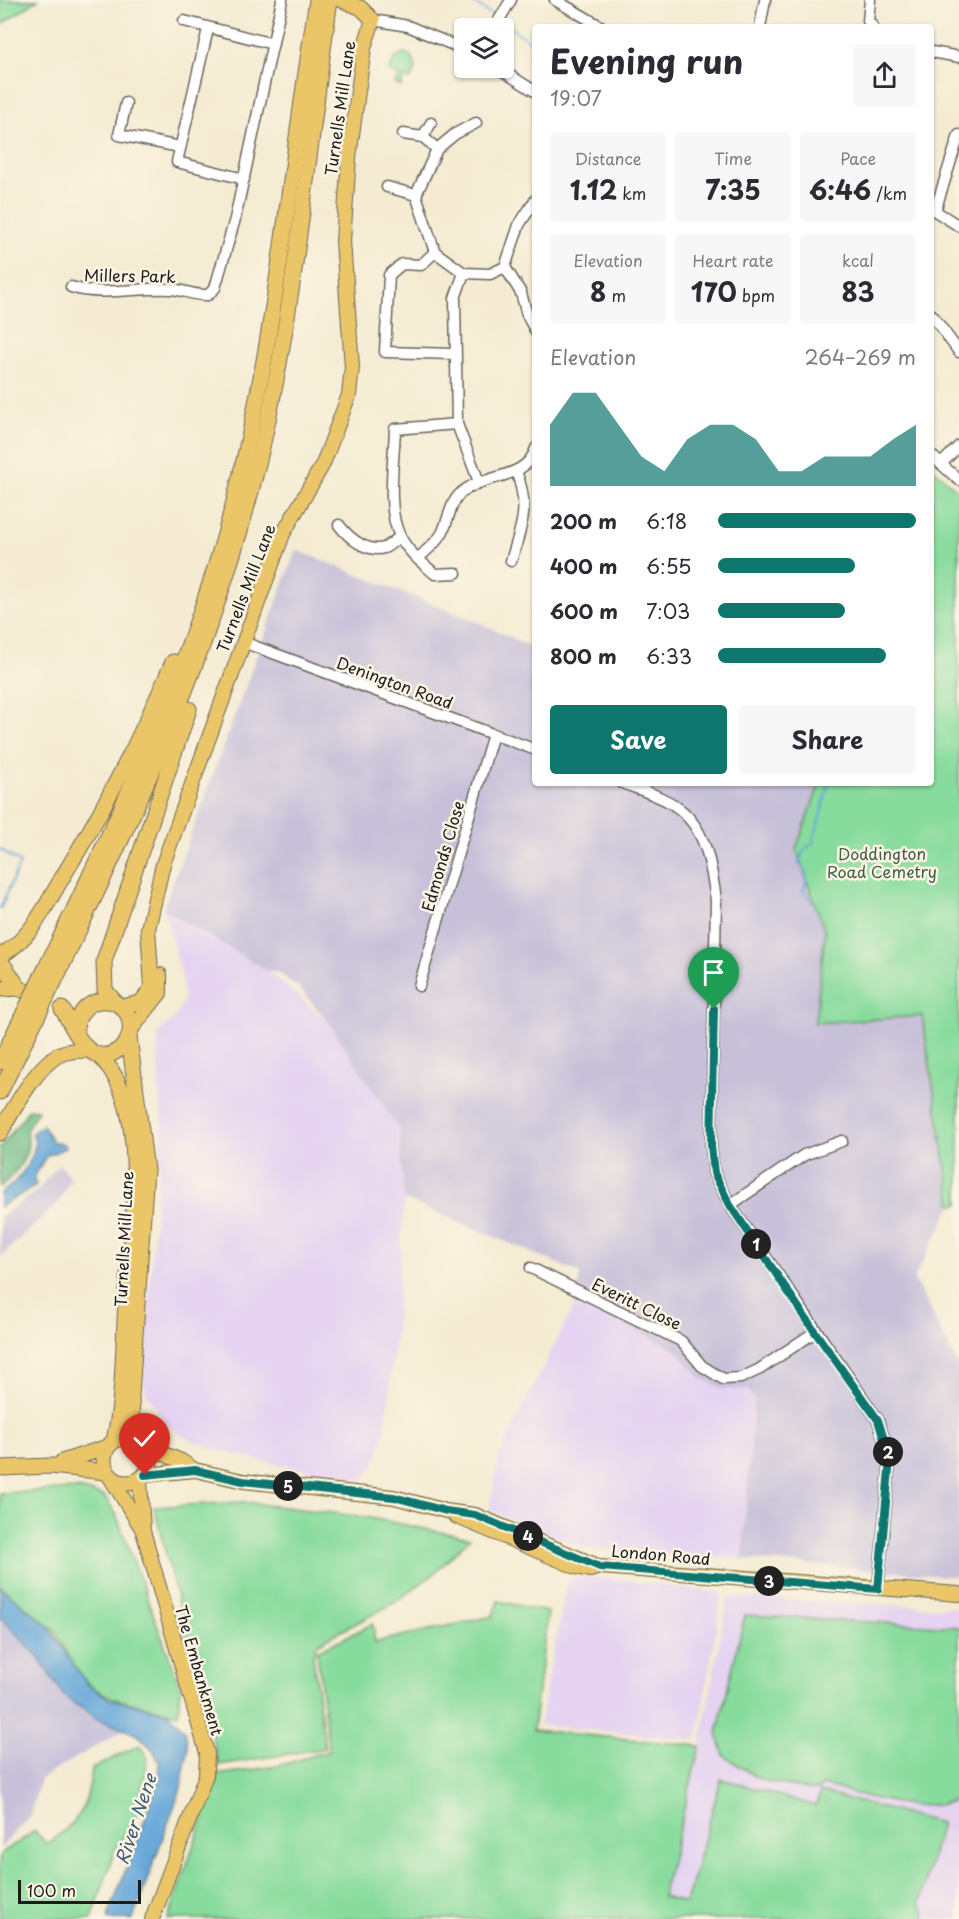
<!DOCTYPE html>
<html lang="en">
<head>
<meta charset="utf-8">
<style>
  :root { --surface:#fff; --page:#f7f7f7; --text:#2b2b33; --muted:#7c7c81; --accent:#0f766e }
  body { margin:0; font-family:"Playpen Sans",sans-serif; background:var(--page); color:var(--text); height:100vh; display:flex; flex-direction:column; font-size:22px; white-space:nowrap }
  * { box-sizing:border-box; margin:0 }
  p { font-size:20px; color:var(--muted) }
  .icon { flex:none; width:33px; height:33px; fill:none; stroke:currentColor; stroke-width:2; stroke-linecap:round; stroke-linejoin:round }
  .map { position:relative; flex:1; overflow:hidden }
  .panel { position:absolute; left:532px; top:24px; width:402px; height:762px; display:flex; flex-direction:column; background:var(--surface); border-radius:6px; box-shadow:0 2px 4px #0004 }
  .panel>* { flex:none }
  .buttons { position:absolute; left:454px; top:18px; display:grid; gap:12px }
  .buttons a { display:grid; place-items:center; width:60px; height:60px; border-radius:6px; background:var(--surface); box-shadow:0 2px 4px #0004; font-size:30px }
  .scale { position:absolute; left:18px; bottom:15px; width:123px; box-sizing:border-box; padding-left:6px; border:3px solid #1c1c1c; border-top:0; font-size:16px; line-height:21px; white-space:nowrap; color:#1c1c1c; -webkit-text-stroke:4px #fcf5e5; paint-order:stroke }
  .pin { position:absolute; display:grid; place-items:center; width:51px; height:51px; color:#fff; margin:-62px -26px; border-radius:50% 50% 50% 0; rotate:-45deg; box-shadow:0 0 6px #0007 }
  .pin .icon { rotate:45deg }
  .km { position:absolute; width:30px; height:30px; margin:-15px; border-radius:50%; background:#222; color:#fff; font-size:16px; line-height:30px; text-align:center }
  .round { display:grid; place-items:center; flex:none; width:63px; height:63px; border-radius:6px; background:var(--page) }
  .overview { display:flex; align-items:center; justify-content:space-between; height:102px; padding:0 18px }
  h1 { font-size:33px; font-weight:700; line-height:45px }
  .figures { display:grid; grid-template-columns:repeat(3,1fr); gap:9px; height:102px; padding:6px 18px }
  .figures div { display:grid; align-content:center; border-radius:6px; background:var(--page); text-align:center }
  .figures b { font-size:26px; font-weight:700 }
  .figures small { font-size:16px; font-weight:400 }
  .figures p { font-size:16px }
  .chart { height:168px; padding:12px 18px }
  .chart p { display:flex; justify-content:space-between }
  .chart svg { width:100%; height:108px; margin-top:6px; fill:var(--accent); opacity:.7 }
  .button { display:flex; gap:12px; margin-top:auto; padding:12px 18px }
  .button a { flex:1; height:69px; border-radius:6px; background:var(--accent); color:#fff; font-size:24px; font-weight:700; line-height:69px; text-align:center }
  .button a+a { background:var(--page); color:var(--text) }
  ul { padding:0 18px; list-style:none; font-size:20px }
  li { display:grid; grid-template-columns:96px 72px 1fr; align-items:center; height:45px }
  li i { height:15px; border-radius:8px; background:var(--accent) }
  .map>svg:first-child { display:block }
</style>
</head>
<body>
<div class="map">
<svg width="959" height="1919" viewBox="0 0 959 1919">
  <rect width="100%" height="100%" fill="#fcf5e5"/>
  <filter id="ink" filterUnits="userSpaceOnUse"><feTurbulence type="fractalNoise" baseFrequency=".0167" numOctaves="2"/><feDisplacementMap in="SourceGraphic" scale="12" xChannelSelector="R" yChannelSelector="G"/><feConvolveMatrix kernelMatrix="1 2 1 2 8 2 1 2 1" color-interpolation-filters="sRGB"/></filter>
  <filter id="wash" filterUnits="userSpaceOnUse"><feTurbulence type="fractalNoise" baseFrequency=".008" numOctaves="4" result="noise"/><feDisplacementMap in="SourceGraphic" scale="24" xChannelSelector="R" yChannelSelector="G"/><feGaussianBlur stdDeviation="1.35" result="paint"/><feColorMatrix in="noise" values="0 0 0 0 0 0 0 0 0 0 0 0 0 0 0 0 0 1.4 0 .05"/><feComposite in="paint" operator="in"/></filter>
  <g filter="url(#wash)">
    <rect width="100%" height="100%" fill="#f4ebd2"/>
    <g fill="#e5d3f1">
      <polygon points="163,909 266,970 327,1020 399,1130 404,1199 395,1340 385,1432 374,1466 361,1480 266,1462 211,1448 182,1436 166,1423 147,1394 143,1381 162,1123 159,1091 158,1034 177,1015 184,999 181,971"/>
      <polygon points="577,1300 677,1350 698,1376 722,1389 747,1389 754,1399 742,1559 584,1548 489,1511 499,1455"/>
      <polygon points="580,1575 722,1593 697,1740 539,1725 567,1582"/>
      <polygon points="728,1597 959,1608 959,1919 656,1919 700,1746"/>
    </g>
    <g fill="#c7c0d9">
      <polygon points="296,550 485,625 529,646 535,624 536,783 820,783 796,849 825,932 815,1023 922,1016 952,1205 914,1279 959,1367 959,1577 742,1559 754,1399 747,1389 722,1389 698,1376 676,1350 577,1300 580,1273 404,1199 399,1130 327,1020 298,987 279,973 266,970 163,909"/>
      <polygon points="59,1164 71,1179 57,1204 0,1257 0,1217 38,1190"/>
      <polygon points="0,1618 34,1649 66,1695 85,1714 127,1728 40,1779 30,1815 0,1849"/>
    </g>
    <g fill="#87db9c" stroke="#527c5c" stroke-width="1.5">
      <polygon points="0,0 38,0 0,25"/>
      <polygon points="406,53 412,57 416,68 410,80 404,78 401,87 395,84 399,75 389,71 395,58"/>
      <polygon points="932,467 959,492 959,1204 952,1205 922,1016 815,1023 825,932 796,849 820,783 932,783"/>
      <polygon points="78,1489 104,1496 116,1514 181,1689 178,1714 115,1699 93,1688 80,1675 55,1631 0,1586 0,1493"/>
      <polygon points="243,1502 366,1517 470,1538 435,1573 394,1603 317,1644 313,1656 325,1748 219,1765 154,1507"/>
      <polygon points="498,1601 548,1612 533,1730 700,1746 662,1897 686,1903 721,1779 816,1806 820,1792 941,1823 920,1903 925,1913 923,1919 168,1919 218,1775 277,1766 329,1751 317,1651 373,1624 375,1642 493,1616"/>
      <path d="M745,1615l214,12 -1,172c-40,17 -96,-5 -136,-14l-2,5h-8l-51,-10 -37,-24 -7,-23z"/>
      <path d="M139,1745l9,13 -11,56 -22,36 -23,69h-92v-65l35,-23 12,13c33,-23 40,-34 45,-75z"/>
    </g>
    <path fill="#6dbb84" stroke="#446c50" stroke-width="1.5" d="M29,1109l9,1 -12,21c8,22 -10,43 -26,56v-39z"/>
    <g fill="#66a7d9" stroke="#41627a" stroke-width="1.5">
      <path d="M43,1125l9,16 12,3 1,4 -19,8 -12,22 2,7 -3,2 -33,20v-14c17,-8 43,-42 32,-60z"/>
      <polygon points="0,1587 49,1627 87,1684 110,1699 169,1713 185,1731 188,1748 181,1788 133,1919 107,1919 144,1822 159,1772 159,1762 153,1750 138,1735 95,1718 64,1696 36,1654 0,1617"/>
    </g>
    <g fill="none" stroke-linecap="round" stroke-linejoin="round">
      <g stroke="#66a7d9" stroke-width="2">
        <polyline points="469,0 492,15"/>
        <polyline points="505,24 536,45"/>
        <polyline points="0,849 20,863 0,909"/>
        <path d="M812,902l-9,-12c7,-11 3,-18 -4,-28l5,-12 9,-7 16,-60"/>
      </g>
    </g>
  </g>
  <g filter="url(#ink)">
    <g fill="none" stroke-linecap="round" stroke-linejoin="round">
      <g stroke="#68645c" stroke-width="13">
        <g id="minor">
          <polyline points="555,0 602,27"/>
          <polyline points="870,0 868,21 873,27"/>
          <polyline points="373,20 408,26 465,50"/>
          <polyline points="184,21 273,44"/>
          <polyline points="760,27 765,0"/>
          <polyline points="494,28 511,0"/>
          <polyline points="208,29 177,162 244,179"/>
          <polyline points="932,52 959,57"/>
          <polyline points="498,68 536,92"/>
          <polyline points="126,103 119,135 180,147"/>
          <polyline points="476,123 455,134 437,149 416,195 435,252 464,273 490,274 505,267"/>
          <polyline points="403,134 423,137 437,149"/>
          <polyline points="423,137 431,123"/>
          <polyline points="387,187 416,195"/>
          <polyline points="536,199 519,225 505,267 521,293 527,315 536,332"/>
          <polyline points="932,209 959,226"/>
          <polyline points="935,211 959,135"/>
          <polyline points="435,252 421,265 402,264 389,275 385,352 454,354"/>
          <path d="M71,287c31,10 67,0 100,2 13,1 24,7 37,6l7,-7 20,-69 47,-219"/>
          <polyline points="932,315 959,352"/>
          <polyline points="457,424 479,482"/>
          <polyline points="932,456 959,480"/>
          <polyline points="941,464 959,446"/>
          <path d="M339,525c10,13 28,28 45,23 5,-2 11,-8 16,-11"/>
          <path d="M418,559c7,-8 17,-15 23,-24 7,-11 8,-29 17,-39 20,-23 69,-14 78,-48"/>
          <path d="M511,561c11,-36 19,-54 5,-90"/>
          <path d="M456,573l-21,1c-13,-11 -28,-23 -35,-38 -14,-26 -6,-77 -5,-107l62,-5 -2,-126 9,-25"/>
          <polyline points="243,642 536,750"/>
          <path d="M622,783c16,6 37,12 52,22 32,21 37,59 42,95l-5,246 3,27 16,32 148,215 12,39 -12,130"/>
          <polyline points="419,986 493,734"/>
          <polyline points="730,1205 804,1155 842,1141"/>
          <polyline points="531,1268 681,1341 702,1366 723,1379 741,1378 760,1369 815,1332"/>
        </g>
      </g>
      <g stroke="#68645c" stroke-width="16">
        <g id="major">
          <polyline points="121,1007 141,1002 152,987 148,929 163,864 283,534 323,464 349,395 352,367 343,241 349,157 364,48 373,20 361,8 341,0"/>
          <polyline points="130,1031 160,993 160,975"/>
          <polyline points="145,1446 181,1461 195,1470 243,1481 394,1497 446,1511 475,1515 600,1567 959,1594"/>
          <polyline points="145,1475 195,1470"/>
          <polyline points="110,1477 141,1527"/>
          <polyline points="140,1480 143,1531 207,1753 206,1775 152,1919"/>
          <polyline points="455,1516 576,1567 590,1570 600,1567"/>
        </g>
      </g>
      <g stroke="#68645c" stroke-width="17">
        <g id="highway">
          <path d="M0,956c31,-17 45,-49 62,-78 43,-70 79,-141 111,-216"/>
          <polyline points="0,960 19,988 43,1000"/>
          <path d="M42,976c70,-145 140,-289 184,-445 49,-174 62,-353 91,-531"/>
          <path d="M54,982c82,-171 158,-331 204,-518 37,-152 49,-309 72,-464"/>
          <polyline points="0,989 19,988"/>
          <polyline points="115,1002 105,990 104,961 189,709"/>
          <path d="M62,1009c12,19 26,60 55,42 7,-4 12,-11 13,-19 5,-39 -52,-44 -54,-1"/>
          <polyline points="129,1037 146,1170 131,1395 132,1420 143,1443"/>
          <path d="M97,1054c57,49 33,182 29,250 -3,45 -2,93 -12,137"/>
          <polyline points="0,1062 24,1013"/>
          <polyline points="0,1092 36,1019"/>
          <path d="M0,1133c13,-23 36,-67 60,-79 9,-4 19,-4 28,-4"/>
          <circle cx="127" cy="1460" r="23"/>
          <polyline points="62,1462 107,1447"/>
          <polyline points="0,1468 51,1466 106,1472"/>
        </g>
      </g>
      <use href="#minor" stroke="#fff" stroke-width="10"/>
      <use href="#major" stroke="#ebc669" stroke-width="14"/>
      <use href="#highway" stroke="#ebc669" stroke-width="15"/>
      <g stroke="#68645c" stroke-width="17" stroke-linecap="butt">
        <g id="highway-bridge">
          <polyline points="24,1013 42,976"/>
          <polyline points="36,1019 54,982"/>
        </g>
      </g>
      <use href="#highway-bridge" stroke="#ebc669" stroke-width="15"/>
    </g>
  </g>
  <g fill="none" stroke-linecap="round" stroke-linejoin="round" filter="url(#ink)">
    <g stroke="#fff" stroke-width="12">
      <polyline id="route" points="145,1475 195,1470 243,1481 394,1497 446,1511 475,1515 600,1567 878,1589 890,1459 878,1420 815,1332 730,1205 714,1173 711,1146 714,1009"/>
    </g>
    <use href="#route" stroke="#0f766e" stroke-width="8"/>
  </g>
  <g text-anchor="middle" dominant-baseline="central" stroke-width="5" stroke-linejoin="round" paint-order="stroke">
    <g font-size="16" fill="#1c1c1c" stroke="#fcf5e5">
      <text transform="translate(339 108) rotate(-82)">Turnells Mill Lane</text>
      <text transform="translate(130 275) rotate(1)">Millers Park</text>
      <text transform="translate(245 588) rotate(-69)">Turnells Mill Lane</text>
      <text transform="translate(395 682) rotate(20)">Denington Road</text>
      <text transform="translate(442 856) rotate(-74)">Edmonds Close</text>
      <text transform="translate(123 1239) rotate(-87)">Turnells Mill Lane</text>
      <text transform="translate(637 1303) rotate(26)">Everitt Close</text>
      <text transform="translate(661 1554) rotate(5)">London Road</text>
      <text transform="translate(200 1670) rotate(74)">The Embankment</text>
    </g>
    <g font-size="16" fill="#415f49" stroke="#fcf5e5">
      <text x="882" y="853">Doddington<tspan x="882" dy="18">Road Cemetry</tspan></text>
    </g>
    <g font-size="18" font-style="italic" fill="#3d5b71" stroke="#fcf5e5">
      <text transform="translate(135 1819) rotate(-72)">River Nene</text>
    </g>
  </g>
</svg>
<div class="buttons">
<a><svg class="icon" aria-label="layers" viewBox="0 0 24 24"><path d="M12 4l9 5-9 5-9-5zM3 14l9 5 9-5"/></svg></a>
</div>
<div class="scale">100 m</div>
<div class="pin" style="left:714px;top:1009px;background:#1e9e55"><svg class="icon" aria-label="arrive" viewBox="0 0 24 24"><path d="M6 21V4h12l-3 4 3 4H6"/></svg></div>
<div class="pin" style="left:145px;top:1475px;background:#d93025"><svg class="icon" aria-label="check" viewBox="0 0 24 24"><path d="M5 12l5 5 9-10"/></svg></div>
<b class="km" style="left:756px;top:1244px">1</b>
<b class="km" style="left:888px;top:1452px">2</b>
<b class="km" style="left:769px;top:1581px">3</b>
<b class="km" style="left:528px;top:1536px">4</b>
<b class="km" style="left:288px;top:1486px">5</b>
<section class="panel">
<div class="overview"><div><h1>Evening run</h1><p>19:07</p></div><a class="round"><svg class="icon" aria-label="share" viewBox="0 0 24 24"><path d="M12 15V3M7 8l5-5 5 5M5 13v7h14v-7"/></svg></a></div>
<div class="figures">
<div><p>Distance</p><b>1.12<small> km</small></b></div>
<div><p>Time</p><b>7:35</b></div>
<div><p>Pace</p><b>6:46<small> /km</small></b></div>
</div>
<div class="figures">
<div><p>Elevation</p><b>8<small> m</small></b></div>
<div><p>Heart rate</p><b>170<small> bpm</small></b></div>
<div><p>kcal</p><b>83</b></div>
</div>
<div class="chart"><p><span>Elevation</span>264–269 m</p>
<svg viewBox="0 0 160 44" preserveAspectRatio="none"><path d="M0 44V19L10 6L20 6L30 19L40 32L50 38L60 25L70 19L80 19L90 25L100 38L110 38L120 32L130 32L140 32L150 25L160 19V44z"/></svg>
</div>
<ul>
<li><b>200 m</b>6:18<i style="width:100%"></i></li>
<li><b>400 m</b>6:55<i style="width:69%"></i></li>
<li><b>600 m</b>7:03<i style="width:64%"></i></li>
<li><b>800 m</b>6:33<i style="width:85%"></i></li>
</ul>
<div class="button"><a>Save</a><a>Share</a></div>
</section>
</div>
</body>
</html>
